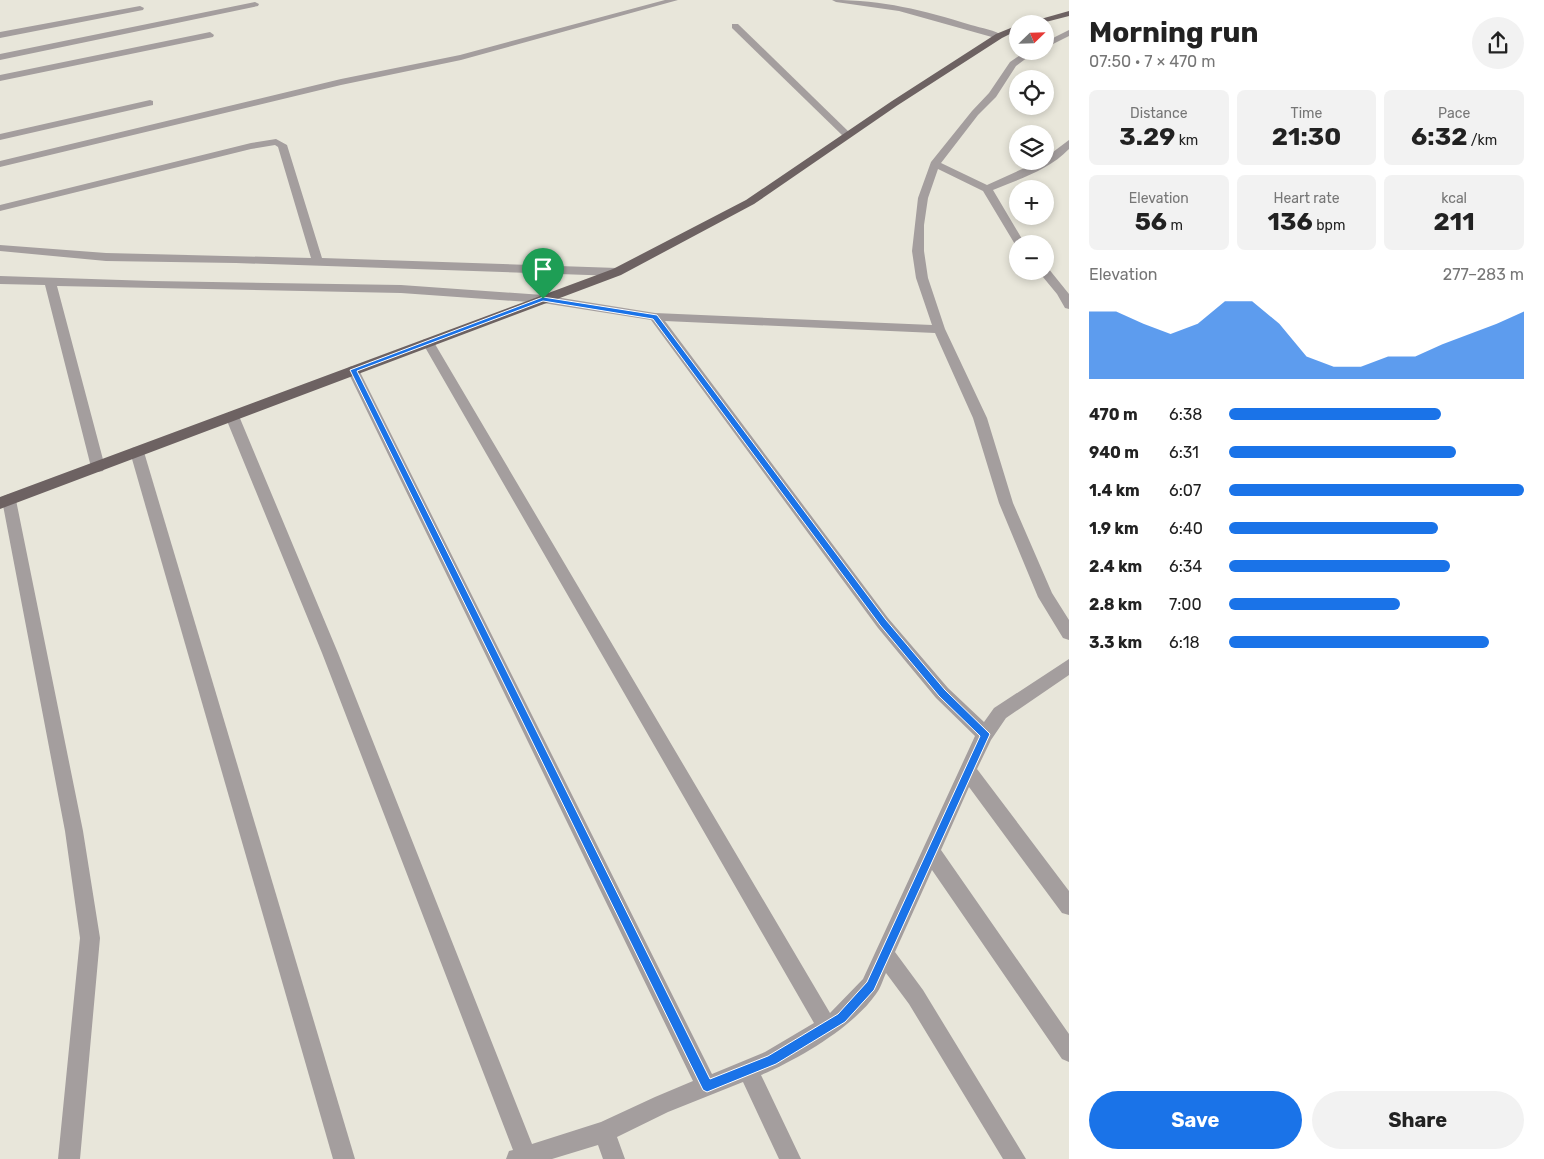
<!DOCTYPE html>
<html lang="en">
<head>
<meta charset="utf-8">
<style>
  :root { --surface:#fff; --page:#f2f2f2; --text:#222; --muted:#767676; --accent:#1a73e8 }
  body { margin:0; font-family:Rubik,sans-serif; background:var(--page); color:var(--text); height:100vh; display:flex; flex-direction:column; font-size:19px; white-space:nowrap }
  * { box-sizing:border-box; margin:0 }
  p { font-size:16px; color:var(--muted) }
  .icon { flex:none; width:28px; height:28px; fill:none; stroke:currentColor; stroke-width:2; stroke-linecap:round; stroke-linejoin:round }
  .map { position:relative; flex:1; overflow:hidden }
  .details { display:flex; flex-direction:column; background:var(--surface); width:475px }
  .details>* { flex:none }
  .needle { width:32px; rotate:67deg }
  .fabs { position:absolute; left:1009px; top:15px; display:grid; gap:10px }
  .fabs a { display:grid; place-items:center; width:45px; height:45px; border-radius:50%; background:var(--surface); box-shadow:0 2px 8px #0003; font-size:25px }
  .pin { position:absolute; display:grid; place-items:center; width:42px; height:42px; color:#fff; margin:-51px -21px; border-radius:50% 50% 50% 0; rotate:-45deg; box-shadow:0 0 5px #0007 }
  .pin .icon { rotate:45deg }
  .round { display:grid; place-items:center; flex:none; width:52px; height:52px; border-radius:26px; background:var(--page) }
  .head { display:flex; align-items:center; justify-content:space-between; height:85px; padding:0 20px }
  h1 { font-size:28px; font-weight:700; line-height:38px }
  .stats { display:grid; grid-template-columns:repeat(3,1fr); gap:8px; height:85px; padding:5px 20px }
  .stats div { display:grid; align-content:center; border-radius:8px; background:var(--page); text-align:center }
  .stats b { font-size:25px; font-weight:700 }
  .stats small { font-size:14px; font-weight:400 }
  .stats p { font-size:14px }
  .chart { height:140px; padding:10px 20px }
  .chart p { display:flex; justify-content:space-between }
  .chart svg { width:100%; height:90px; margin-top:5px; fill:var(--accent); opacity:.7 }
  .action { display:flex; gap:10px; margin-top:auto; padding:10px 20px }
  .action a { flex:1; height:58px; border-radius:30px; background:var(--accent); color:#fff; font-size:20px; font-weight:700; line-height:58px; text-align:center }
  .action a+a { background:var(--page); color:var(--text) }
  ul { padding:0 20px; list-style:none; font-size:16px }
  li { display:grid; grid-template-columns:80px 60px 1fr; align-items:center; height:38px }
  li i { height:12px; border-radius:6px; background:var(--accent) }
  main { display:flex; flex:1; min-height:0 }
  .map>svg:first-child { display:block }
</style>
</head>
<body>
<main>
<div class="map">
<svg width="1069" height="1159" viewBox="0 0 1069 1159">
  <rect width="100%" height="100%" fill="#e8e6da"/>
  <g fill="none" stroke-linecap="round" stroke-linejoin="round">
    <g fill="#a49e9e" fill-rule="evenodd">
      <polygon points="665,0 678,0 461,60 341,85 0,167 0,161 341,79 460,55"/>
      <path d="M832,0c52,0 90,10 139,25 10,3 25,5 32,11l-4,3 -100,-28 -63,-9z"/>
      <polygon points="255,2 259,4 258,6 0,60 0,54"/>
      <polygon points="140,6 144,8 143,10 0,38 0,32"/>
      <polygon points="732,24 738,24 850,133 850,137 844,137 732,28"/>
      <polygon points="1069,30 1069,36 1045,48 1045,42"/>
      <polygon points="210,32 214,35 213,37 0,81 0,75"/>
      <path d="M1026,51h10l-20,15 -20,31 -18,18 -37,48 46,22 53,-24h5v-3l24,-18v9c-20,21 -50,30 -76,41l32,54h-7l-2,2 -33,-55 -45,-22 -10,29 -4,27v26l4,27 17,51 42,89 26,85 39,90 17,27v20l-6,-2 -25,-41 -39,-94 -26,-85 -38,-85 -270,-12 223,297 60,70 36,34 10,-14 75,-49v16l-63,43 -15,22 -14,29 92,122v24l-7,-2 -93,-126 -28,63 128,184v28l-7,-3 -130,-189 -37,82 28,38 103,169h-23l-94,-155 -23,-31c-3,6 -5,15 -10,21 -23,33 -77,65 -115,81l40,84h-22l-36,-77 -75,30 -51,25 8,22h-22l-5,-14 -46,14h-46l3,-8 4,-1 -191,-497 -97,-237 2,-3h10l2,3 99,237 194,491 69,-22 54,-25 38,-16 -346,-711 2,-3 4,-1 6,4 353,704 53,-22 49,-29 -392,-681 2,-3h8l398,674 33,-34 112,-243 -39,-38 -58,-70 -227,-308 -108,-17 -142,-10 -344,-7 48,181 -2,4 -5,1 -5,-1 -2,-4 -46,-182 -45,-1v-8l152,5 249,4 142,10 112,18 277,12 -16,-47 -4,-27 6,-53 13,-36 41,-51 17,-18 21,-31z"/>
      <polygon points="150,100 153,101 153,105 0,140 0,134"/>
      <polygon points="276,139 287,145 322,258 617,268 623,272 617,276 236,263 106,261 0,251 0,245 106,253 311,258 278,147 275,145 251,149 0,211 0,205 251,143"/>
      <polygon points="1045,268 1048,268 1069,294 1069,309 1065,308 1057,294 1038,271 1045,271"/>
      <polygon points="137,447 142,448 144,452 355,1159 333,1159 130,452 132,448"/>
      <polygon points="9,494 14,496 16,500 83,831 100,938 80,1159 58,1159 80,938 65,831 2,500 4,496"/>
    </g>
    <g fill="#6d6262" fill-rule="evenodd">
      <polygon points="1069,11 1069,16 1038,24 1023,24"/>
      <polygon points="1018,25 1018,30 1002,38 898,105 754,204 621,275 0,509 0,497 613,269 746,200 892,101 996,34"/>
    </g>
  </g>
  <path fill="#1a73e8" stroke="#fff" fill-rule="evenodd" d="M543,297l114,18 229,305 59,70 45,44 -116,256 -29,32 -69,42 -69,28 -4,-2 -353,-720zM543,301l110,18 227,306 59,71 41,40 -113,246 -29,32 -70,42 -58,23 -353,-708z"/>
</svg>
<div class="fabs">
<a><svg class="needle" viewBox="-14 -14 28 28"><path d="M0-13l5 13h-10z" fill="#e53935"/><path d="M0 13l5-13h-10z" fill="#767676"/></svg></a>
<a><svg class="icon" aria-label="locate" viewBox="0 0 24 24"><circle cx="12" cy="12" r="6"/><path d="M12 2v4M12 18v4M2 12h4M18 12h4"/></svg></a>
<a><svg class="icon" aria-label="layers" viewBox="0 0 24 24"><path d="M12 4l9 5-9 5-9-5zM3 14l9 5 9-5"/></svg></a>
<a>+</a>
<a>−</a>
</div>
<div class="pin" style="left:543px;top:299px;background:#1e9e55"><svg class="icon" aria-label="arrive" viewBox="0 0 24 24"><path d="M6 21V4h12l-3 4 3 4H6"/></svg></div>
</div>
<section class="details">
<div class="head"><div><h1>Morning run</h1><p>07:50 · 7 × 470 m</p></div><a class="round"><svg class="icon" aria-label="share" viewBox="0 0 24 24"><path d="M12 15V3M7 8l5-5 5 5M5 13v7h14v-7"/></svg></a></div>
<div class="stats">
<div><p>Distance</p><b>3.29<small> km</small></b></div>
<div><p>Time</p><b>21:30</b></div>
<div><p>Pace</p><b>6:32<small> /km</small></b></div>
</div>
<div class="stats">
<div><p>Elevation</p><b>56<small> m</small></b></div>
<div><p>Heart rate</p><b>136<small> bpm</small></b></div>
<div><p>kcal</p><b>211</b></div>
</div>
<div class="chart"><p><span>Elevation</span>277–283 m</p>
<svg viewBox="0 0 160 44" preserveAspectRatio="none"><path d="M0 44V11L10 11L20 17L30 22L40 17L50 6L60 6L70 17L80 33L90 38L100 38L110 33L120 33L130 27L140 22L150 17L160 11V44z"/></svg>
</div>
<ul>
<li><b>470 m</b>6:38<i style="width:72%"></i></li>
<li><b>940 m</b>6:31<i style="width:77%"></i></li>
<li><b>1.4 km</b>6:07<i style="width:100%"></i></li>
<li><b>1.9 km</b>6:40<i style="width:71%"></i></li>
<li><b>2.4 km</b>6:34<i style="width:75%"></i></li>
<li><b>2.8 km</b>7:00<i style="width:58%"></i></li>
<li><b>3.3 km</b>6:18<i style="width:88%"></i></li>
</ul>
<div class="action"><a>Save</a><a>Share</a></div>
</section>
</main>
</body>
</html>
